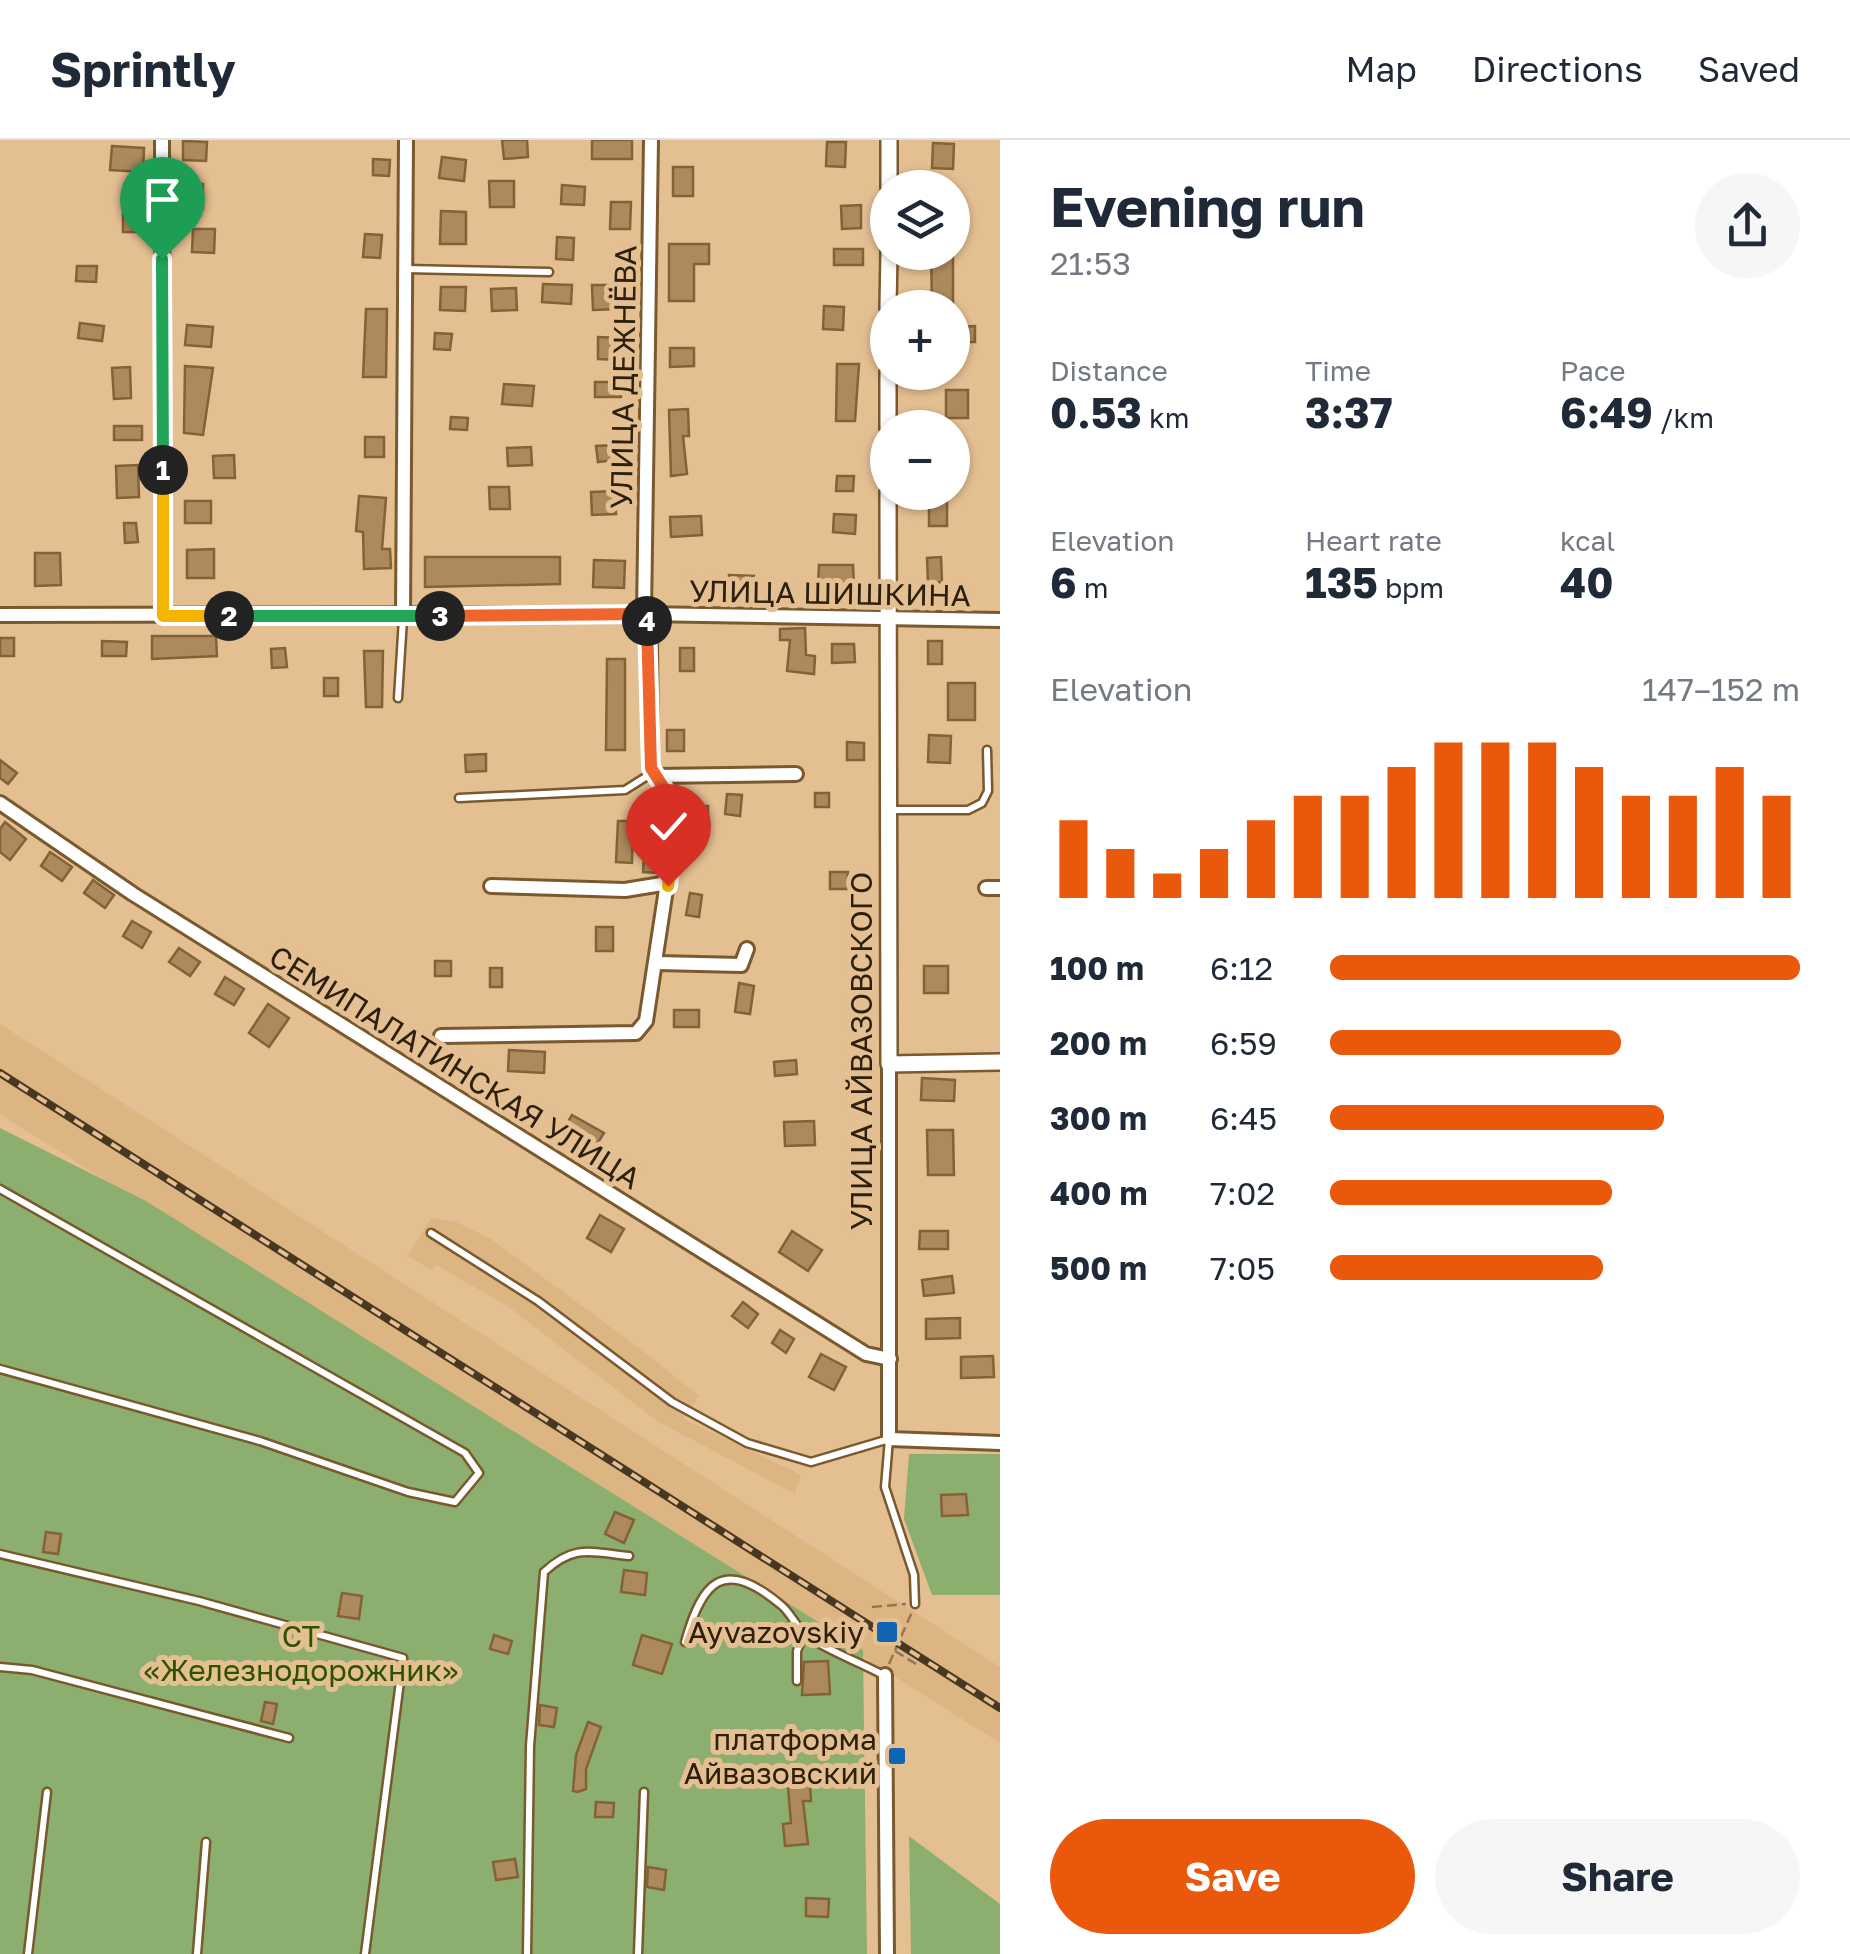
<!DOCTYPE html>
<html lang="en">
<head>
<meta charset="utf-8">
<style>
  :root { --surface:#fff; --page:#f6f6f7; --text:#1f2937; --muted:#747a83; --line:#e0e1e3; --accent:#ea580c }
  body { margin:0; font-family:"Golos Text",sans-serif; background:var(--page); color:var(--text); height:100vh; display:flex; flex-direction:column; font-size:38px; white-space:nowrap }
  * { box-sizing:border-box; margin:0 }
  p { font-size:32px; color:var(--muted) }
  .icon { flex:none; width:55px; height:55px; fill:none; stroke:currentColor; stroke-width:2; stroke-linecap:round; stroke-linejoin:round }
  .map { position:relative; flex:1; overflow:hidden }
  .drawer { display:flex; flex-direction:column; background:var(--surface); width:850px }
  .drawer>* { flex:none }
  .fabs { position:absolute; left:870px; top:30px; display:grid; gap:20px }
  .fabs a { display:grid; place-items:center; width:100px; height:100px; border-radius:50%; background:var(--surface); box-shadow:0 2px 8px #0004; font-size:50px }
  .pin { position:absolute; display:grid; place-items:center; width:85px; height:85px; color:#fff; margin:-102px -42px; border-radius:50% 50% 50% 0; rotate:-45deg; box-shadow:0 0 10px #0007 }
  .pin .icon { rotate:45deg }
  .km { position:absolute; width:50px; height:50px; margin:-25px; border-radius:50%; background:#222; color:#fff; font-size:28px; line-height:50px; text-align:center }
  .round { display:grid; place-items:center; flex:none; width:105px; height:105px; border-radius:52px; background:var(--page) }
  .head { display:flex; align-items:center; justify-content:space-between; height:170px; padding:0 50px }
  h1 { font-size:55px; font-weight:700; line-height:75px }
  .metrics { display:grid; grid-template-columns:repeat(3,1fr); gap:15px; height:170px; padding:10px 50px }
  .metrics div { display:grid; align-content:center }
  .metrics b { font-size:42px; font-weight:700 }
  .metrics small { font-size:28px; font-weight:400 }
  .metrics p { font-size:28px }
  .chart { height:280px; padding:20px 50px }
  .chart p { display:flex; justify-content:space-between }
  .chart svg { width:100%; height:180px; margin-top:10px; stroke:var(--accent); stroke-width:6 }
  .primary-button { display:flex; gap:20px; margin-top:auto; padding:20px 50px }
  .primary-button a { flex:1; height:115px; border-radius:60px; background:var(--accent); color:#fff; font-size:40px; font-weight:700; line-height:115px; text-align:center }
  .primary-button a+a { background:var(--page); color:var(--text) }
  ul { padding:0 50px; list-style:none; font-size:32px }
  li { display:grid; grid-template-columns:160px 120px 1fr; align-items:center; height:75px }
  li i { height:25px; border-radius:12px; background:var(--accent) }
  header { display:flex; align-items:center; gap:60px; box-sizing:border-box; height:140px; padding:0 50px; background:var(--surface); border-bottom:2px solid var(--line) }
  header strong { font-size:48px }
  nav { display:flex; gap:55px; margin-inline-start:auto; font-size:35px }
  main { display:flex; flex:1; min-height:0 }
  .map>svg:first-child { display:block }
</style>
</head>
<body>
<header>
<strong>Sprintly</strong>
<nav><a>Map</a><a>Directions</a><a>Saved</a></nav>
</header>
<main>
<div class="map">
<svg width="1000" height="1814" viewBox="0 0 1000 1814">
  <rect width="100%" height="100%" fill="#e4bf92"/>
  <g fill="#ddb582">
    <polygon points="0,884 1000,1527 1000,1603 0,974"/>
    <polygon points="431,1078 454,1081 491,1099 639,1208 699,1256 684,1279 801,1335 795,1354 657,1281 510,1168 437,1125 432,1130 407,1116"/>
  </g>
  <g fill="#8caf70">
    <polygon points="0,988 146,1061 863,1510 867,1814 0,1814"/>
    <polygon points="909,1314 1000,1314 1000,1455 932,1455 904,1379"/>
    <polygon points="909,1696 1000,1764 1000,1814 911,1814"/>
  </g>
  <g fill="#ad8a5e" stroke="#836237" stroke-width="2.5">
    <polygon points="502,0 527,0 528,17 504,19"/>
    <rect x="592" y="0" width="40" height="19"/>
    <polygon points="183,1 207,2 206,21 183,20"/>
    <polygon points="827,2 846,2 845,27 826,26"/>
    <polygon points="933,3 954,4 953,29 932,28"/>
    <polygon points="112,6 144,8 143,32 110,30"/>
    <polygon points="442,17 466,20 464,41 439,38"/>
    <polygon points="373,19 390,20 389,36 373,35"/>
    <rect x="673" y="27" width="20" height="29"/>
    <polygon points="489,41 514,41 514,67 490,67"/>
    <rect x="184" y="44" width="19" height="25"/>
    <polygon points="562,45 585,47 584,65 561,64"/>
    <rect x="123" y="57" width="19" height="35"/>
    <polygon points="611,62 631,62 630,89 610,89"/>
    <polygon points="861,65 861,88 842,89 841,66"/>
    <polygon points="441,71 466,72 466,104 440,104"/>
    <polygon points="193,89 215,89 214,113 192,112"/>
    <polygon points="365,94 382,95 380,118 363,117"/>
    <polygon points="557,97 574,98 573,120 556,119"/>
    <polygon points="669,104 709,104 709,124 694,124 694,161 669,161"/>
    <rect x="834" y="109" width="29" height="16"/>
    <polygon points="931,112 953,112 953,166 932,167"/>
    <polygon points="77,126 97,126 96,142 76,141"/>
    <polygon points="543,144 572,145 571,164 542,162"/>
    <polygon points="592,145 620,145 620,169 593,170"/>
    <polygon points="441,147 466,147 465,171 440,170"/>
    <polygon points="516,148 517,170 492,171 491,149"/>
    <polygon points="824,166 844,167 843,190 823,189"/>
    <polygon points="366,169 387,169 386,237 363,237"/>
    <polygon points="80,183 104,186 102,201 78,198"/>
    <polygon points="187,185 213,187 211,207 185,205"/>
    <polygon points="975,186 975,202 954,202 953,187"/>
    <polygon points="435,193 452,194 450,210 434,209"/>
    <polygon points="598,197 620,198 619,220 598,219"/>
    <polygon points="670,208 694,208 694,226 670,227"/>
    <polygon points="837,224 859,224 855,281 836,281"/>
    <polygon points="185,226 213,228 203,295 184,293"/>
    <polygon points="130,227 131,258 114,259 112,228"/>
    <rect x="595" y="242" width="26" height="15"/>
    <polygon points="504,244 534,246 532,266 502,264"/>
    <rect x="946" y="250" width="22" height="28"/>
    <polygon points="688,269 689,296 683,296 687,334 671,336 669,270"/>
    <polygon points="451,277 468,278 467,290 450,289"/>
    <rect x="114" y="286" width="28" height="14"/>
    <rect x="365" y="297" width="19" height="20"/>
    <polygon points="614,305 616,320 598,322 596,306"/>
    <polygon points="531,307 532,325 508,326 507,308"/>
    <polygon points="234,315 235,338 214,338 213,316"/>
    <polygon points="138,325 139,357 117,358 116,326"/>
    <polygon points="837,336 854,336 853,351 836,351"/>
    <polygon points="489,347 509,347 510,369 490,369"/>
    <polygon points="615,351 616,374 592,375 591,352"/>
    <polygon points="359,356 386,358 382,409 390,409 391,428 364,429 363,392 356,391"/>
    <rect x="185" y="361" width="26" height="22"/>
    <rect x="929" y="362" width="18" height="24"/>
    <polygon points="834,374 856,375 855,394 833,392"/>
    <polygon points="701,376 702,395 671,397 670,377"/>
    <polygon points="124,383 136,383 138,402 125,403"/>
    <polygon points="214,409 214,438 187,438 187,410"/>
    <polygon points="35,413 60,413 61,445 35,446"/>
    <polygon points="425,417 560,417 560,444 425,447"/>
    <polygon points="941,417 942,442 928,443 927,418"/>
    <polygon points="594,420 625,421 624,448 593,447"/>
    <polygon points="819,425 853,425 854,446 818,444"/>
    <polygon points="729,435 754,436 753,449 729,448"/>
    <polygon points="805,488 806,515 815,516 814,534 787,531 790,500 780,500 780,489"/>
    <polygon points="152,496 216,496 217,516 152,519"/>
    <rect x="0" y="498" width="14" height="18"/>
    <polygon points="102,501 127,502 126,516 102,516"/>
    <rect x="928" y="501" width="14" height="23"/>
    <polygon points="832,504 854,504 855,522 832,523"/>
    <polygon points="285,508 287,527 272,528 271,509"/>
    <rect x="680" y="508" width="14" height="23"/>
    <polygon points="364,511 383,511 382,567 366,567"/>
    <polygon points="607,519 625,519 625,610 606,610"/>
    <rect x="324" y="538" width="14" height="18"/>
    <rect x="948" y="543" width="27" height="37"/>
    <rect x="667" y="590" width="17" height="21"/>
    <polygon points="929,595 951,596 950,623 928,622"/>
    <polygon points="847,602 864,603 864,620 847,620"/>
    <polygon points="486,614 486,631 466,632 465,615"/>
    <polygon points="0,620 17,633 8,644 0,638"/>
    <rect x="815" y="653" width="14" height="14"/>
    <polygon points="727,654 742,655 740,676 725,674"/>
    <rect x="687" y="666" width="21" height="17"/>
    <polygon points="618,681 633,681 632,723 616,722"/>
    <polygon points="5,682 26,699 10,720 0,712 0,689"/>
    <polygon points="50,712 72,727 62,741 41,726"/>
    <polygon points="644,714 661,715 658,733 643,732"/>
    <polygon points="830,732 848,732 847,749 830,749"/>
    <polygon points="93,740 114,755 105,768 84,753"/>
    <polygon points="690,753 702,755 699,777 686,775"/>
    <polygon points="132,781 151,792 142,808 123,796"/>
    <rect x="596" y="787" width="17" height="24"/>
    <polygon points="179,808 200,822 190,836 169,822"/>
    <rect x="435" y="821" width="16" height="15"/>
    <rect x="924" y="826" width="24" height="27"/>
    <rect x="490" y="828" width="12" height="19"/>
    <polygon points="225,837 244,849 234,865 215,854"/>
    <polygon points="739,843 754,846 750,874 735,872"/>
    <polygon points="268,864 289,878 269,907 249,893"/>
    <rect x="674" y="870" width="25" height="17"/>
    <polygon points="509,910 545,912 544,933 508,931"/>
    <polygon points="796,920 797,934 775,936 774,922"/>
    <polygon points="922,938 955,940 954,961 921,960"/>
    <polygon points="572,975 604,993 594,1009 563,990"/>
    <polygon points="814,981 815,1005 785,1006 784,982"/>
    <polygon points="927,990 953,990 954,1035 928,1035"/>
    <polygon points="600,1075 624,1089 611,1112 587,1098"/>
    <polygon points="792,1091 822,1110 808,1131 779,1112"/>
    <polygon points="920,1091 948,1091 948,1109 919,1109"/>
    <polygon points="952,1136 954,1153 924,1156 922,1140"/>
    <polygon points="743,1162 758,1174 748,1188 732,1176"/>
    <polygon points="960,1178 960,1198 926,1199 926,1179"/>
    <polygon points="780,1190 794,1199 786,1213 772,1203"/>
    <polygon points="821,1214 846,1227 834,1250 809,1237"/>
    <polygon points="993,1216 994,1237 961,1238 961,1217"/>
    <polygon points="966,1354 968,1375 942,1376 941,1355"/>
    <polygon points="615,1372 634,1380 624,1403 605,1394"/>
    <polygon points="46,1392 61,1394 58,1414 43,1412"/>
    <polygon points="624,1430 647,1433 645,1455 621,1452"/>
    <polygon points="342,1453 362,1456 359,1479 338,1476"/>
    <polygon points="494,1495 512,1501 508,1514 490,1509"/>
    <polygon points="642,1495 672,1504 662,1534 633,1525"/>
    <polygon points="828,1521 830,1554 802,1555 804,1522"/>
    <polygon points="265,1562 277,1564 273,1584 261,1581"/>
    <polygon points="540,1565 557,1568 554,1587 539,1585"/>
    <polygon points="588,1582 601,1587 586,1629 586,1649 578,1652 573,1651 576,1615"/>
    <polygon points="810,1645 811,1661 803,1661 808,1704 785,1706 783,1684 791,1683 788,1647"/>
    <polygon points="596,1662 614,1663 613,1677 595,1677"/>
    <polygon points="515,1719 518,1737 496,1740 493,1722"/>
    <polygon points="648,1727 666,1730 664,1750 647,1747"/>
    <polygon points="806,1758 829,1759 828,1777 806,1776"/>
  </g>
  <g fill="none" stroke-linecap="round" stroke-linejoin="round">
    <g stroke="#79592d" stroke-width="11">
      <g id="service">
        <polyline points="406,129 549,132"/>
        <polyline points="398,558 403,479"/>
        <polyline points="459,658 625,650 652,633"/>
        <polyline points="889,670 968,670 982,663 988,651 987,610"/>
        <polyline points="0,1049 465,1313 479,1333 455,1362 408,1352 260,1301 0,1229"/>
        <polyline points="431,1093 538,1161 672,1262 747,1303 811,1322 889,1299 885,1347 914,1435 915,1464"/>
        <polyline points="0,1414 199,1461 403,1518 365,1814"/>
        <path d="M685,1502c17,-60 38,-86 96,-37 10,8 15,22 25,30 17,14 56,28 77,40"/>
        <polyline points="0,1527 32,1530 289,1598"/>
        <polyline points="797,1541 797,1511 804,1494"/>
        <polyline points="28,1814 47,1652"/>
        <polyline points="197,1814 206,1702"/>
        <path d="M527,1814l3,-208 14,-174c30,-28 46,-20 85,-16"/>
        <polyline points="638,1814 644,1652"/>
      </g>
    </g>
    <g stroke="#79592d" stroke-width="18">
      <g id="minor">
        <polyline points="162,0 163,476"/>
        <polyline points="0,475 644,474 1000,480"/>
        <polyline points="403,477 406,0"/>
        <polyline points="656,636 796,634"/>
        <polyline points="0,663 133,754 866,1214 890,1219"/>
        <polyline points="491,746 625,750 668,743"/>
        <polyline points="986,748 1000,748"/>
        <polyline points="657,823 741,825 747,809"/>
        <polyline points="441,896 636,893 646,881 675,690 674,664 651,628 650,498 644,474 651,0"/>
        <polyline points="889,924 889,1299 1000,1303"/>
        <polyline points="885,1535 887,1814"/>
      </g>
    </g>
    <g stroke="#79592d" stroke-width="20">
      <g id="tertiary">
        <polyline points="889,48 889,0"/>
        <polyline points="888,168 889,112"/>
        <polyline points="888,288 888,232"/>
        <polyline points="888,352 889,924 1000,922"/>
      </g>
    </g>
    <g stroke="#917756" stroke-width="2.5" stroke-dasharray="10 5" stroke-linecap="butt">
      <polyline points="872,1467 906,1464"/>
      <polyline points="895,1511 916,1524"/>
      <polyline points="889,1524 912,1472"/>
    </g>
    <use href="#service" stroke="#fff" stroke-width="6"/>
    <use href="#minor" stroke="#fff" stroke-width="12"/>
    <use href="#tertiary" stroke="#fff" stroke-width="15"/>
    <g stroke="#483822" stroke-width="8">
      <polyline id="rail" points="0,933 1000,1568"/>
    </g>
    <use href="#rail" stroke="#e4bf92" stroke-width="4" stroke-dasharray="11" stroke-linecap="butt"/>
  </g>
  <g fill="none" stroke-linecap="round" stroke-linejoin="round">
    <g stroke="#fff" stroke-width="20">
      <polyline id="split-1" points="162,119 163,330"/>
    </g>
    <g stroke="#fff" stroke-width="20">
      <polyline id="split-2" points="163,330 163,476 229,476"/>
    </g>
    <g stroke="#fff" stroke-width="20">
      <polyline id="split-3" points="229,476 440,476"/>
    </g>
    <g stroke="#fff" stroke-width="20">
      <polyline id="split-4" points="440,476 644,474 647,481"/>
    </g>
    <g stroke="#fff" stroke-width="20">
      <polyline id="split-5" points="647,481 651,628 674,664 675,685"/>
    </g>
    <g stroke="#fff" stroke-width="20">
      <polyline id="split-6" points="668,746 675,685"/>
    </g>
    <use href="#split-1" stroke="#22a559" stroke-width="12"/>
    <use href="#split-2" stroke="#f5b400" stroke-width="12"/>
    <use href="#split-3" stroke="#22a559" stroke-width="12"/>
    <use href="#split-4" stroke="#f0652b" stroke-width="12"/>
    <use href="#split-5" stroke="#f0652b" stroke-width="12"/>
    <use href="#split-6" stroke="#f5b400" stroke-width="12"/>
  </g>
  <g fill="#1165b3" stroke="#e4bf92" stroke-width="4">
    <rect x="875" y="1480" width="24" height="24" rx="5"/>
    <rect x="887" y="1606" width="20" height="20" rx="5"/>
  </g>
  <g text-anchor="middle" dominant-baseline="central" stroke-width="10" stroke-linejoin="round" paint-order="stroke">
    <g font-size="30" fill="#2d200e" stroke="#e4bf92">
      <text transform="translate(623 237) rotate(-89)">УЛИЦА ДЕЖНЁВА</text>
      <text transform="translate(830 453) rotate(1)">УЛИЦА ШИШКИНА</text>
      <text transform="translate(861 911) rotate(-90)">УЛИЦА АЙВАЗОВСКОГО</text>
      <text transform="translate(455 927) rotate(32)">СЕМИПАЛАТИНСКАЯ УЛИЦА</text>
    </g>
    <g font-size="30" fill="#2d200e" stroke="#e4bf92" text-anchor="end">
      <text x="864" y="1492">Ayvazovskiy</text>
      <text x="877" y="1599">платформа<tspan x="877" dy="34">Айвазовский</tspan></text>
    </g>
    <g font-size="30" fill="#2e5300" stroke="#e4bf92">
      <text x="301" y="1496">СТ<tspan x="301" dy="34">«Железнодорожник»</tspan></text>
    </g>
  </g>
</svg>
<div class="fabs">
<a><svg class="icon" aria-label="layers" viewBox="0 0 24 24"><path d="M12 4l9 5-9 5-9-5zM3 14l9 5 9-5"/></svg></a>
<a>+</a>
<a>−</a>
</div>
<div class="pin" style="left:162px;top:119px;background:#1e9e55"><svg class="icon" aria-label="arrive" viewBox="0 0 24 24"><path d="M6 21V4h12l-3 4 3 4H6"/></svg></div>
<div class="pin" style="left:668px;top:746px;background:#d93025"><svg class="icon" aria-label="check" viewBox="0 0 24 24"><path d="M5 12l5 5 9-10"/></svg></div>
<b class="km" style="left:163px;top:330px">1</b>
<b class="km" style="left:229px;top:476px">2</b>
<b class="km" style="left:440px;top:476px">3</b>
<b class="km" style="left:647px;top:481px">4</b>
</div>
<section class="drawer">
<div class="head"><div><h1>Evening run</h1><p>21:53</p></div><a class="round"><svg class="icon" aria-label="share" viewBox="0 0 24 24"><path d="M12 15V3M7 8l5-5 5 5M5 13v7h14v-7"/></svg></a></div>
<div class="metrics">
<div><p>Distance</p><b>0.53<small> km</small></b></div>
<div><p>Time</p><b>3:37</b></div>
<div><p>Pace</p><b>6:49<small> /km</small></b></div>
</div>
<div class="metrics">
<div><p>Elevation</p><b>6<small> m</small></b></div>
<div><p>Heart rate</p><b>135<small> bpm</small></b></div>
<div><p>kcal</p><b>40</b></div>
</div>
<div class="chart"><p><span>Elevation</span>147–152 m</p>
<svg viewBox="0 0 160 44" preserveAspectRatio="none"><path d="M5 44V25M15 44V32M25 44V38M35 44V32M45 44V25M55 44V19M65 44V19M75 44V12M85 44V6M95 44V6M105 44V6M115 44V12M125 44V19M135 44V19M145 44V12M155 44V19"/></svg>
</div>
<ul>
<li><b>100 m</b>6:12<i style="width:100%"></i></li>
<li><b>200 m</b>6:59<i style="width:62%"></i></li>
<li><b>300 m</b>6:45<i style="width:71%"></i></li>
<li><b>400 m</b>7:02<i style="width:60%"></i></li>
<li><b>500 m</b>7:05<i style="width:58%"></i></li>
</ul>
<div class="primary-button"><a>Save</a><a>Share</a></div>
</section>
</main>
</body>
</html>
